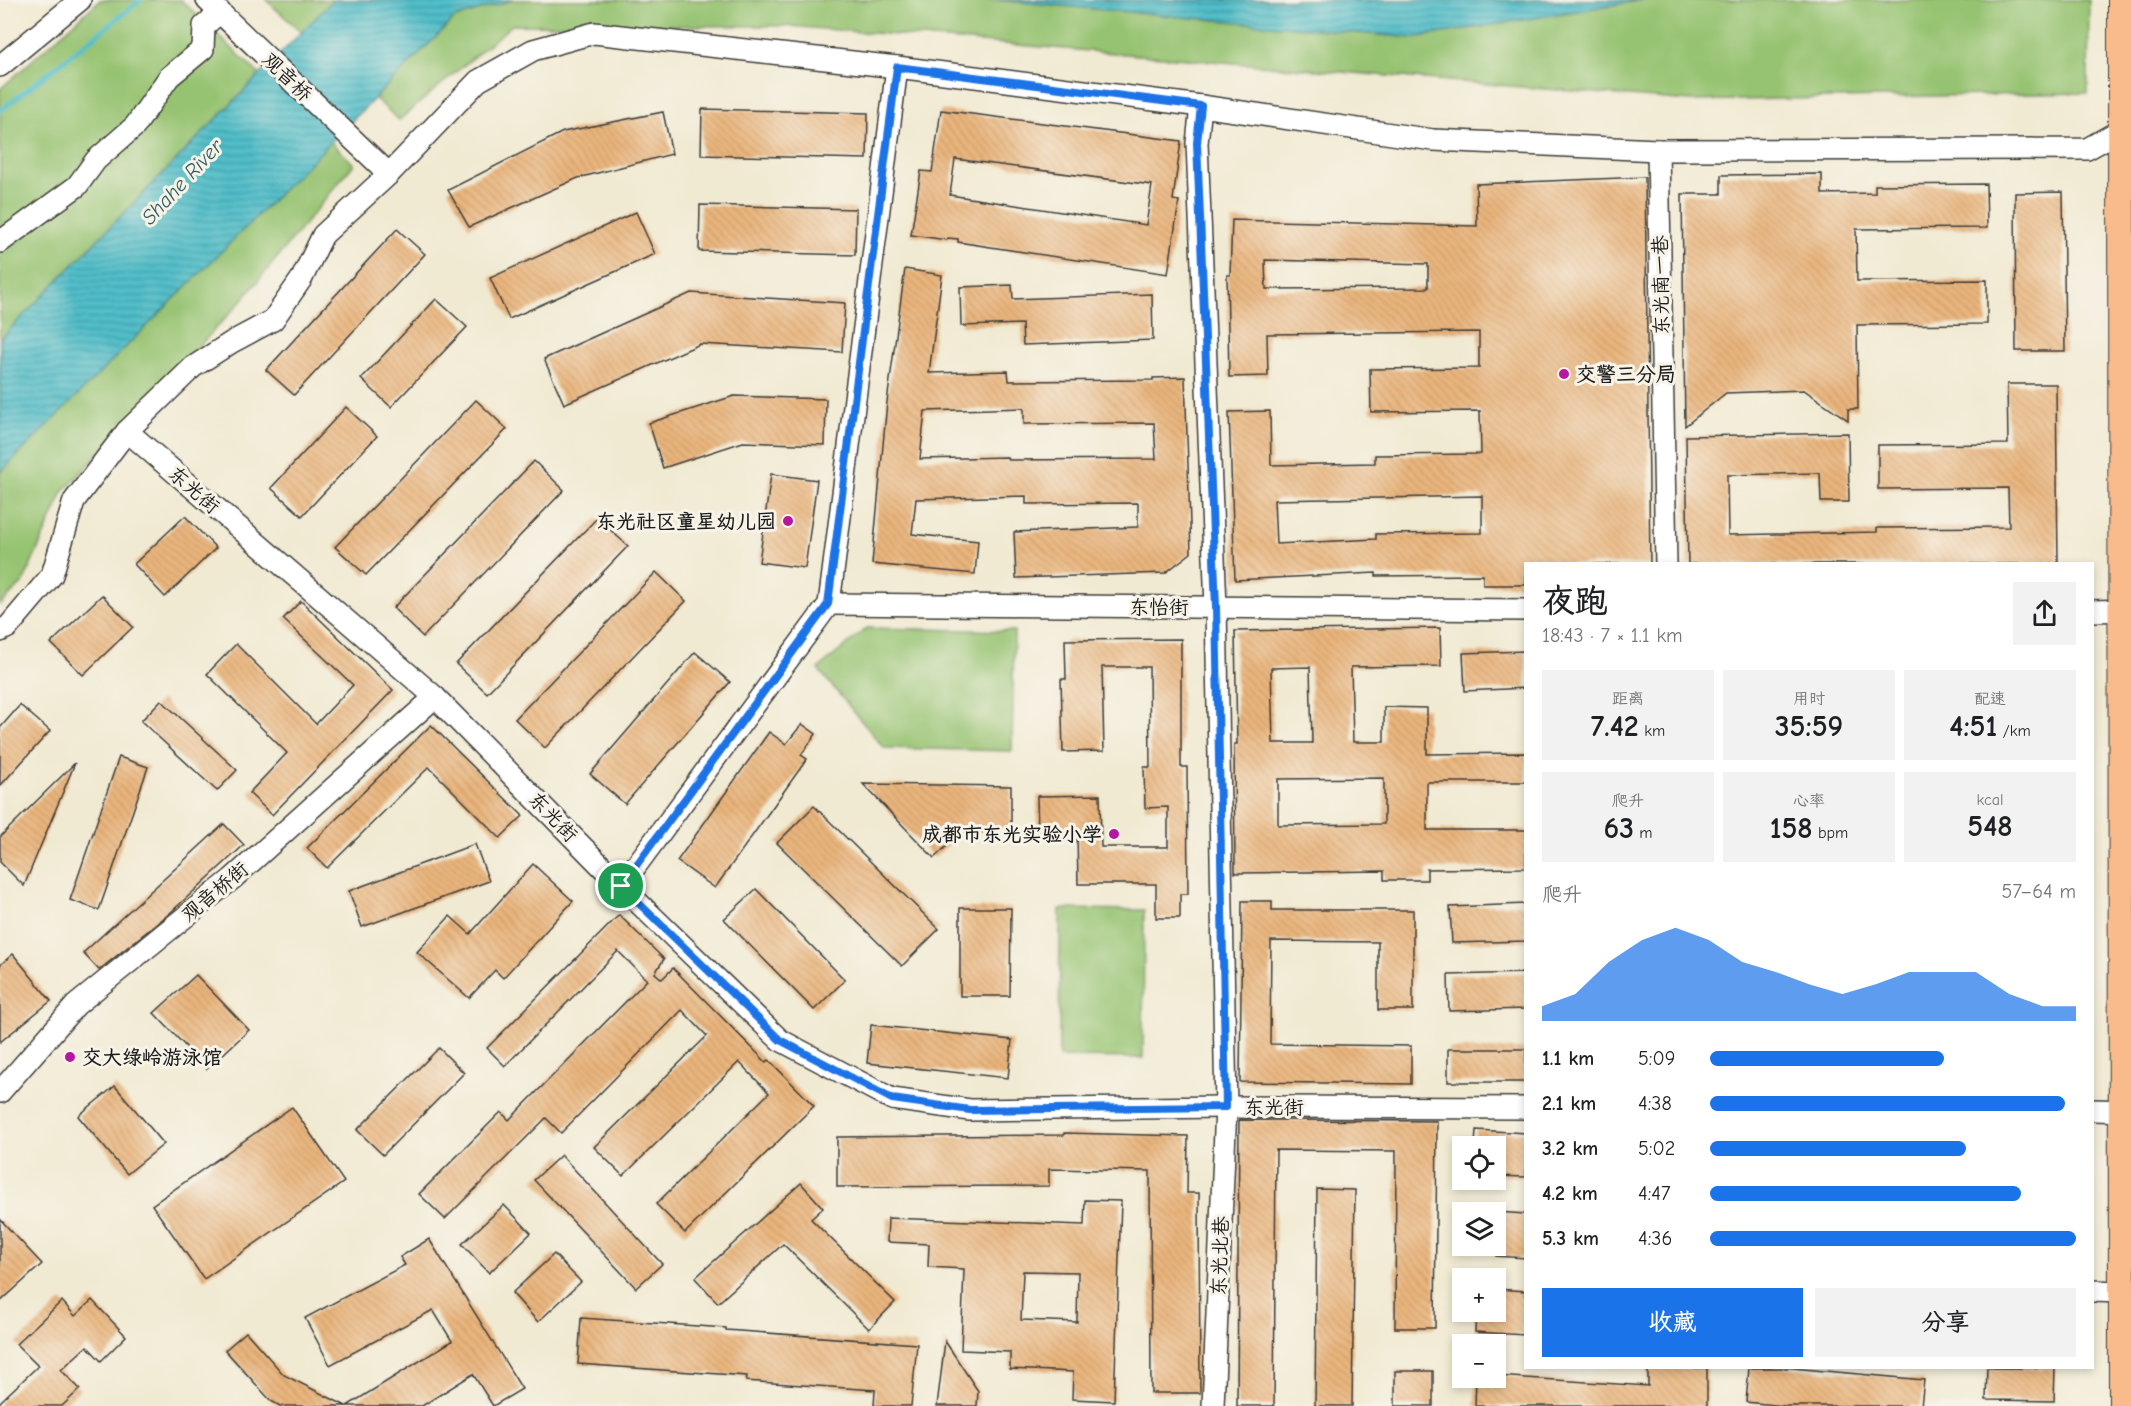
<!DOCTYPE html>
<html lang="zh">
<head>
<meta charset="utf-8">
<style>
  :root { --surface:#fff; --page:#f2f2f2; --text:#202124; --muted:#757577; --accent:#1a73e8 }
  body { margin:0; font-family:"Comic Neue","LXGW WenKai TC",sans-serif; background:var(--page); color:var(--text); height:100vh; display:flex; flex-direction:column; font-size:22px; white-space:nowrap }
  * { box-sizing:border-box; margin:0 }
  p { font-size:20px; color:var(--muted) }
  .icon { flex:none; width:33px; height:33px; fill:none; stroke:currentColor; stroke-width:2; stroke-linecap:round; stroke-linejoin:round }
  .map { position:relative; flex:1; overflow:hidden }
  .panel { position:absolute; left:1524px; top:562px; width:570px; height:807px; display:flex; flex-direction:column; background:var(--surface); border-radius:0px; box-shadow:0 3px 9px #0003 }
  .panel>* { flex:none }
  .buttons { position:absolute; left:1452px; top:1136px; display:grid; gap:12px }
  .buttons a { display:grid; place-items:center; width:54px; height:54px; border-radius:0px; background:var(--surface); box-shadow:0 3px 9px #0003; font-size:30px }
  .pin { position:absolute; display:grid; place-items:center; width:51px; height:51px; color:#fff; margin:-26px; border:3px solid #fff; border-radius:50%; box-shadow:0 2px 6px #0007 }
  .round { display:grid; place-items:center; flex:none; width:63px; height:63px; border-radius:0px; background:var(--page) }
  .head { display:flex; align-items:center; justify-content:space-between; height:102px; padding:0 18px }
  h1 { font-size:33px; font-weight:700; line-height:45px }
  .stats { display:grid; grid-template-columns:repeat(3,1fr); gap:9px; height:102px; padding:6px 18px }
  .stats div { display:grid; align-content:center; border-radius:0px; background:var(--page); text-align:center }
  .stats b { font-size:30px; font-weight:700 }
  .stats small { font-size:16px; font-weight:400 }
  .stats p { font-size:16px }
  .chart { height:168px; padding:12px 18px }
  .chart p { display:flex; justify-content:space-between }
  .chart svg { width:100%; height:108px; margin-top:6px; fill:var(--accent); opacity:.7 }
  .button { display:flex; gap:12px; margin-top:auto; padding:12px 18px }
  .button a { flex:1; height:69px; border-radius:0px; background:var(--accent); color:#fff; font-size:24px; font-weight:700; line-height:69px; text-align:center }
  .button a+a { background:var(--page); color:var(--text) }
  ul { padding:0 18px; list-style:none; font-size:20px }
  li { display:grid; grid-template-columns:96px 72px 1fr; align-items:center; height:45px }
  li i { height:15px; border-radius:8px; background:var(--accent) }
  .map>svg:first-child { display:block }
</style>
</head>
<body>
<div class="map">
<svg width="2131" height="1406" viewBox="0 0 2131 1406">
  <defs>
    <pattern id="water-rules" width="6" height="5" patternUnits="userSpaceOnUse" patternTransform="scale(1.5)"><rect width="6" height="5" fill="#51bec9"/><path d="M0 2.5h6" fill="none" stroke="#429aa2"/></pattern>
    <pattern id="building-back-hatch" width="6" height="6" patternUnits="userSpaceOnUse" patternTransform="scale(1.5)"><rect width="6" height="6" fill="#eab57d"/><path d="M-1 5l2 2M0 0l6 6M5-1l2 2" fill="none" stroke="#c89b6b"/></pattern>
  </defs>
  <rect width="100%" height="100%" fill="#f7f3e8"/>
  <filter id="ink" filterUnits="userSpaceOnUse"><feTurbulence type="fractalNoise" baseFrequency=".0167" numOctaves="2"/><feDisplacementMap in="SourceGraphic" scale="12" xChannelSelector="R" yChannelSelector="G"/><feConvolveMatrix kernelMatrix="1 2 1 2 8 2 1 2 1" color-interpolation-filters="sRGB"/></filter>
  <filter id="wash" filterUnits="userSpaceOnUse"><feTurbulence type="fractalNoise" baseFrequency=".008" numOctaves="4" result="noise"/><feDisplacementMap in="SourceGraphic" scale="24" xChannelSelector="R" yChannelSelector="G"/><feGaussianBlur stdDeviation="1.35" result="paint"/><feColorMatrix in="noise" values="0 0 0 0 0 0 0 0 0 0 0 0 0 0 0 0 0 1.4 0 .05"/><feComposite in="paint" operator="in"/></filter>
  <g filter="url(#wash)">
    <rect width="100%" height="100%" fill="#f1ead3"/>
    <g fill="#96c371" stroke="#597046" stroke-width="1.5">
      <polygon points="100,0 181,0 354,164 245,297 63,492 23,583 0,605 0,89"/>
      <polygon points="266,0 2089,0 2088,93 1690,101 789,26 512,25 399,120"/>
      <polygon points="867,628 1014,631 1012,751 884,748 818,669"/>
      <polygon points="1060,909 1144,910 1143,1058 1059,1057"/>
    </g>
    <g fill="url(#water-rules)" stroke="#366d72" stroke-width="1.5">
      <polygon points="333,0 513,0 455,18 0,473 0,339"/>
      <polygon points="995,0 1642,0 1413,38"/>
    </g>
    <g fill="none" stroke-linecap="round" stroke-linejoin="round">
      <polyline stroke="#51bec9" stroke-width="5" points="0,111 141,0"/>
    </g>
    <g id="blocks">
      <g fill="url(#building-back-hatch)" fill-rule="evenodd">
        <polygon points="702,109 868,113 867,159 701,155"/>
        <path d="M941,110l240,31 -8,59 6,1 -11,73 -210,-32v-3l-10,-1 -1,2 -36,-5 10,-64 11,1zM955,159l197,26 -6,40 -196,-30z"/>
        <polygon points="663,112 672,154 578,178 469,227 448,190 563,132"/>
        <polygon points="1822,174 1822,194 1875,193 1875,185 1986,184 1987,228 1856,229 1857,281 1987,280 1987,324 1857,325 1858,409 1848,409 1848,420 1804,390 1726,393 1685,426 1682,194 1721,194 1721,175"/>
        <path d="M1645,177l5,387h-124v21h-43v-10l-107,1v-3l-141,7 -6,-168 41,-1 1,54 104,-2v-8l106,-1 -1,-43 -109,1 -1,-43 109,-1v-36l-212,2 1,42 -39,1 -2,-102h3l2,-55 245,6 -1,-42zM1265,260l163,4v24l-162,1zM1482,496v37l-106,1v5l-100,5 -2,-44z"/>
        <polygon points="2063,192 2065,351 2016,351 2015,193"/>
        <polygon points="700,205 856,209 855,255 699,251"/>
        <polygon points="636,212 655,254 509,319 490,278"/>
        <polygon points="397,229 425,254 294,395 266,370"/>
        <path d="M905,269l37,6 -13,98 79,-2 1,10 144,-1v-2l32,-1 6,176 -26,20 -149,5 -2,-46 124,-5v-24l-112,1v-8l-110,3 -4,35 66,7 -3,33 -103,-10 15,-162zM1024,408v16l130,-1 2,36 -148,1 -1,-3 -87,2 5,-48z"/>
        <polygon points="1012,285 1013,299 1152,294 1153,340 1023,345 1022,324 961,326 960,287"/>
        <polygon points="691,293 845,303 842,352 700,344 564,404 544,359"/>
        <polygon points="436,299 467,327 391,407 361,379"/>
        <polygon points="2007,384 2056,384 2058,564 1688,564 1686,436 1848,433 1849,502 1821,502 1820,473 1727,475 1728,535 1877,532 1877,528 2009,527 2008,488 1878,489 1878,445 2008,444"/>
        <polygon points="734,396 826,399 825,445 743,442 663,468 649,423"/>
        <polygon points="476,400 507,429 366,575 335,547"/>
        <polygon points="346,407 377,436 302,516 271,488"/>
        <polygon points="534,461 564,490 423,637 393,608"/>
        <polygon points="771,474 817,480 805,568 759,562"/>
        <polygon points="185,516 216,548 165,597 134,564"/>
        <polygon points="597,518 628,546 487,693 456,664"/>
        <polygon points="656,572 686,601 545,748 515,719"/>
        <polygon points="102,595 133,627 83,675 51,643"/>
        <polygon points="301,601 393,690 272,815 249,793 287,753 207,674 236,644 316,724 353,685 283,619"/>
        <path d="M1440,628l1,38 -90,1 2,75h31v-35l43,1v46l99,-1v29h-99v48h99v38l-99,1v11h-43v-9l-149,2 -1,-129h3l-2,-113zM1310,667l2,76h-39l-2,-75zM1384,778v46l-106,1v-46z"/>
        <polygon points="1181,639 1181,767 1187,767 1188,894 1180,894 1180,918 1156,918 1156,884 1078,884 1077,835 1038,837 1037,796 1100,795 1101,847 1168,847 1168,807 1145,808 1144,767 1150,767 1149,667 1102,667 1104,751 1063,752 1061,679 1066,679 1065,640"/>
        <polygon points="1526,651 1526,688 1465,691 1463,653"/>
        <polygon points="695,652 730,682 625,804 590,774"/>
        <polygon points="161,700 237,770 217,791 141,721"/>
        <polygon points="20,705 50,731 0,786 0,728"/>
        <polygon points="802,724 816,734 801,755 807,759 715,888 677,861 769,732 786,744"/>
        <polygon points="431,725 523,816 500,838 429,767 327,868 307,848"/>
        <polygon points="119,757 148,767 99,910 70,900"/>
        <polygon points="75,763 24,886 0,862 0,837"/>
        <polygon points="863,784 1011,786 1011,832 962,832 934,858"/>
        <polygon points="814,806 939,929 902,966 777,843"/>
        <polygon points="224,824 244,845 170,913 99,970 83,953"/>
        <polygon points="475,844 489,881 362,927 349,891"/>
        <polygon points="533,864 573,901 503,978 495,970 469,998 417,952 450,916 470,934"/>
        <polygon points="756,889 845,980 814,1010 724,919"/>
        <polygon points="1242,901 1272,901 1272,910 1413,910 1413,1010 1378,1010 1378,942 1271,941 1270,1044 1411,1046 1411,1084 1240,1082"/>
        <polygon points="1526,904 1526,941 1452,943 1450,907"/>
        <polygon points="960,908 1011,908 1010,996 960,996"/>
        <polygon points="619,915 664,959 655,973 662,979 673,968 766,1062 769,1060 814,1106 685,1233 656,1204 769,1093 739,1062 623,1176 594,1147 707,1036 682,1010 561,1133 546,1118 445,1219 419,1194 501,1112 509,1120 647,980 618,951 505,1066 487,1048"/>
        <polygon points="13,954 51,1001 0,1042 0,965"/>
        <polygon points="1526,973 1526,1009 1449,1011 1448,975"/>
        <polygon points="196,975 249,1030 207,1069 154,1013"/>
        <polygon points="871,1025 1012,1040 1008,1078 867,1063"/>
        <polygon points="439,1048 464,1073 383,1155 357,1130"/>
        <rect x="1448" y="1049" width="78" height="33"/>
        <polygon points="115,1086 164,1144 127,1174 78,1116"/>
        <polygon points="292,1107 344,1182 204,1279 152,1205"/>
        <polygon points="1239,1120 1437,1121 1435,1328 1395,1328 1396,1151 1276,1150 1274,1406 1237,1406"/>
        <polygon points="1476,1130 1526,1133 1526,1177 1496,1176 1496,1146 1475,1146"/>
        <polygon points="1064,1133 1188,1136 1187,1193 1199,1193 1200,1393 1151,1393 1150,1171 1049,1169 1049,1186 837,1187 837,1137 1064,1135"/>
        <polygon points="561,1155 662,1264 636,1288 534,1180"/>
        <polygon points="801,1183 823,1208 811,1219 895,1302 869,1329 783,1244 718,1303 695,1278"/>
        <polygon points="1317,1189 1355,1190 1352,1406 1315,1406"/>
        <path d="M1085,1200l36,1 -7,200 -42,-2 1,-27 -63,-3v-17l-49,-2 3,-81 -36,-2 1,-23 -42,-2 1,-24 196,7zM1023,1271l55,1 -1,50 -56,-2z"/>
        <polygon points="504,1205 531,1233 489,1273 462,1244"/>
        <polygon points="1496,1212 1526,1214 1526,1258 1496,1256"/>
        <polygon points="0,1219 42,1264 0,1302"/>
        <polygon points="429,1239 522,1389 493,1406 473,1374 422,1406 347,1406 452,1341 433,1310 330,1365 305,1318 405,1265 400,1257"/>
        <polygon points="554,1254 581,1282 538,1322 512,1293"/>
        <polygon points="1496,1289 1526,1291 1526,1335 1475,1332 1476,1311 1496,1311"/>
        <polygon points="92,1300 126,1336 101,1361 87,1346 61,1370 80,1389 62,1406 0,1406 0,1402 38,1366 16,1344 62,1301 75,1316"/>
        <polygon points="581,1318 726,1328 726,1330 917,1344 911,1406 874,1406 875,1390 746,1381 747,1376 578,1364"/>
        <polygon points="246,1332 284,1375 346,1406 280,1406 271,1401 225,1350"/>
        <polygon points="945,1341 978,1391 977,1406 937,1406"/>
        <polygon points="1648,1368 1707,1368 1707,1406 1475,1406 1476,1377 1496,1376 1648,1386"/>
        <polygon points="1749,1368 1792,1368 1924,1380 1921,1406 1785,1406 1746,1402"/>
        <polygon points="1987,1368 2055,1368 2054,1401 1986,1400"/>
        <rect x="1395" y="1371" width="38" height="35"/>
      </g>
    </g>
  </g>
  <g filter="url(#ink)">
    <use href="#blocks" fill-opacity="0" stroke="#3c3b37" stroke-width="1.5"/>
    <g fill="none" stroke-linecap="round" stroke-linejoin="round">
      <g stroke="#3c3b37" stroke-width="24">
        <g id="minor">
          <polyline points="207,0 389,174"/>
          <polyline points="0,66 80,0"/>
          <polyline points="1201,106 1197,143 1216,607 1226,1107 1213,1406"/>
          <polyline points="1658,150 1666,564"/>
          <polyline points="0,242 77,186 96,160 135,126 169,77 203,49 204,26 220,12"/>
          <polyline points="127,431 435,697 621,886 780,1040 892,1099 970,1110 1226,1107 1526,1108"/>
          <polyline points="829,604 1526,610"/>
          <polyline points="2092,611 2131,610"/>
          <polyline points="0,631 8,627 52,575 74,501 127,431 193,367 232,342 273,320 302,278 323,235 389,174 478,81 533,50 594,33 897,67 1201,106 1433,140 1658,150 2087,149 2121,130 2130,120"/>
          <polyline points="621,886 829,604 897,67"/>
          <polyline points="0,1092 76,1005 232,879 435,697"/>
          <polyline points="2092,1110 2131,1111"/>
          <polyline points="2092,1291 2122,1292"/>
        </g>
      </g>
      <g stroke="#3c3b37" stroke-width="28">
        <polyline id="major" points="2121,0 2122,1406"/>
      </g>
      <use href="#minor" stroke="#fff" stroke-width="21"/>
      <use href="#major" stroke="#fabb8c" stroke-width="26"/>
    </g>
  </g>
  <g fill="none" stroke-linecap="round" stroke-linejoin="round" filter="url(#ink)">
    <g stroke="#fff" stroke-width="12">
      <polygon id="route" points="897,67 1201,106 1197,143 1216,607 1226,1107 970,1110 892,1099 780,1040 621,886 828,604"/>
    </g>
    <use href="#route" stroke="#1a73e8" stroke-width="8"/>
  </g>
  <g fill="#b5179e" stroke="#f7f3e8" stroke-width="2">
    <circle cx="1564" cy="374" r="6"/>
    <circle cx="788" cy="521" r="6"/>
    <circle cx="1114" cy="834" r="6"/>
    <circle cx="70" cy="1057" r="6"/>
  </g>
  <g text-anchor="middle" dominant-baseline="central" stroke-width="6" stroke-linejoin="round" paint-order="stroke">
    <g font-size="20" fill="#1c1c1c" stroke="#f7f3e8">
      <text transform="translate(287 77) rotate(44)">观音桥</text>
      <text transform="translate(1661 285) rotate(-91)">东光南一巷</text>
      <text transform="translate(194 490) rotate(41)">东光街</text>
      <text x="1159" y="607">东怡街</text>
      <text transform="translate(553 817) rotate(46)">东光街</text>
      <text transform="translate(215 892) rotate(-40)">观音桥街</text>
      <text x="1274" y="1107">东光街</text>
      <text transform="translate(1220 1256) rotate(-88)">东光北巷</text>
    </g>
    <g font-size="20" font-weight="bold" fill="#1c1c1c" stroke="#f7f3e8" text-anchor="start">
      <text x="1576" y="374">交警三分局</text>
      <text x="776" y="521" text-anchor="end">东光社区童星幼儿园</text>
      <text x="1102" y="834" text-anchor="end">成都市东光实验小学</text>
      <text x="82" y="1057">交大绿岭游泳馆</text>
    </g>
    <g font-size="21" font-style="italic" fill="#315d61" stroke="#f7f3e8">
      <text transform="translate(182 182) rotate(-47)">Shahe River</text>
    </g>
  </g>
</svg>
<div class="buttons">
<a><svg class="icon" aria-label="locate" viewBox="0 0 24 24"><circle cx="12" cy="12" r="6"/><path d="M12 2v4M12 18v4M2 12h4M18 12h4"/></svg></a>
<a><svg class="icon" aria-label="layers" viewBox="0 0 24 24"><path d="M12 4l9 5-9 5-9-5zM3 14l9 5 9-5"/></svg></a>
<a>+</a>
<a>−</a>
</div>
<div class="pin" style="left:621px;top:886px;background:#1e9e55"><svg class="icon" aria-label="arrive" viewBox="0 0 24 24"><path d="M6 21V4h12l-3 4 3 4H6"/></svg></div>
<section class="panel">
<div class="head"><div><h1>夜跑</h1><p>18:43 · 7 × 1.1 km</p></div><a class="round"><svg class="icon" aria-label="share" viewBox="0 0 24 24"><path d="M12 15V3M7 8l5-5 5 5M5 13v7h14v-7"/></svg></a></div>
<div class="stats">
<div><p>距离</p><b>7.42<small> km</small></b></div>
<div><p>用时</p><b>35:59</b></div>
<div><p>配速</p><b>4:51<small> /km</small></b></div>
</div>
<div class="stats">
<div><p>爬升</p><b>63<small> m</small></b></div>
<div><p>心率</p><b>158<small> bpm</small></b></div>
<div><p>kcal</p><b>548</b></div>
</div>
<div class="chart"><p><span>爬升</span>57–64 m</p>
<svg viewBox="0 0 160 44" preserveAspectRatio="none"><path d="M0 44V38L10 33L20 20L30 11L40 6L50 11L60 20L70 24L80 29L90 33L100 29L110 24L120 24L130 24L140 33L150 38L160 38V44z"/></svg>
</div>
<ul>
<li><b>1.1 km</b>5:09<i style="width:64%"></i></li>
<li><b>2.1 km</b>4:38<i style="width:97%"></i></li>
<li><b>3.2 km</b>5:02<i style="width:70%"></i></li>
<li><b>4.2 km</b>4:47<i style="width:85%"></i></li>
<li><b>5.3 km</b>4:36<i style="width:100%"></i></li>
</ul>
<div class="button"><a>收藏</a><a>分享</a></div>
</section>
</div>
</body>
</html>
